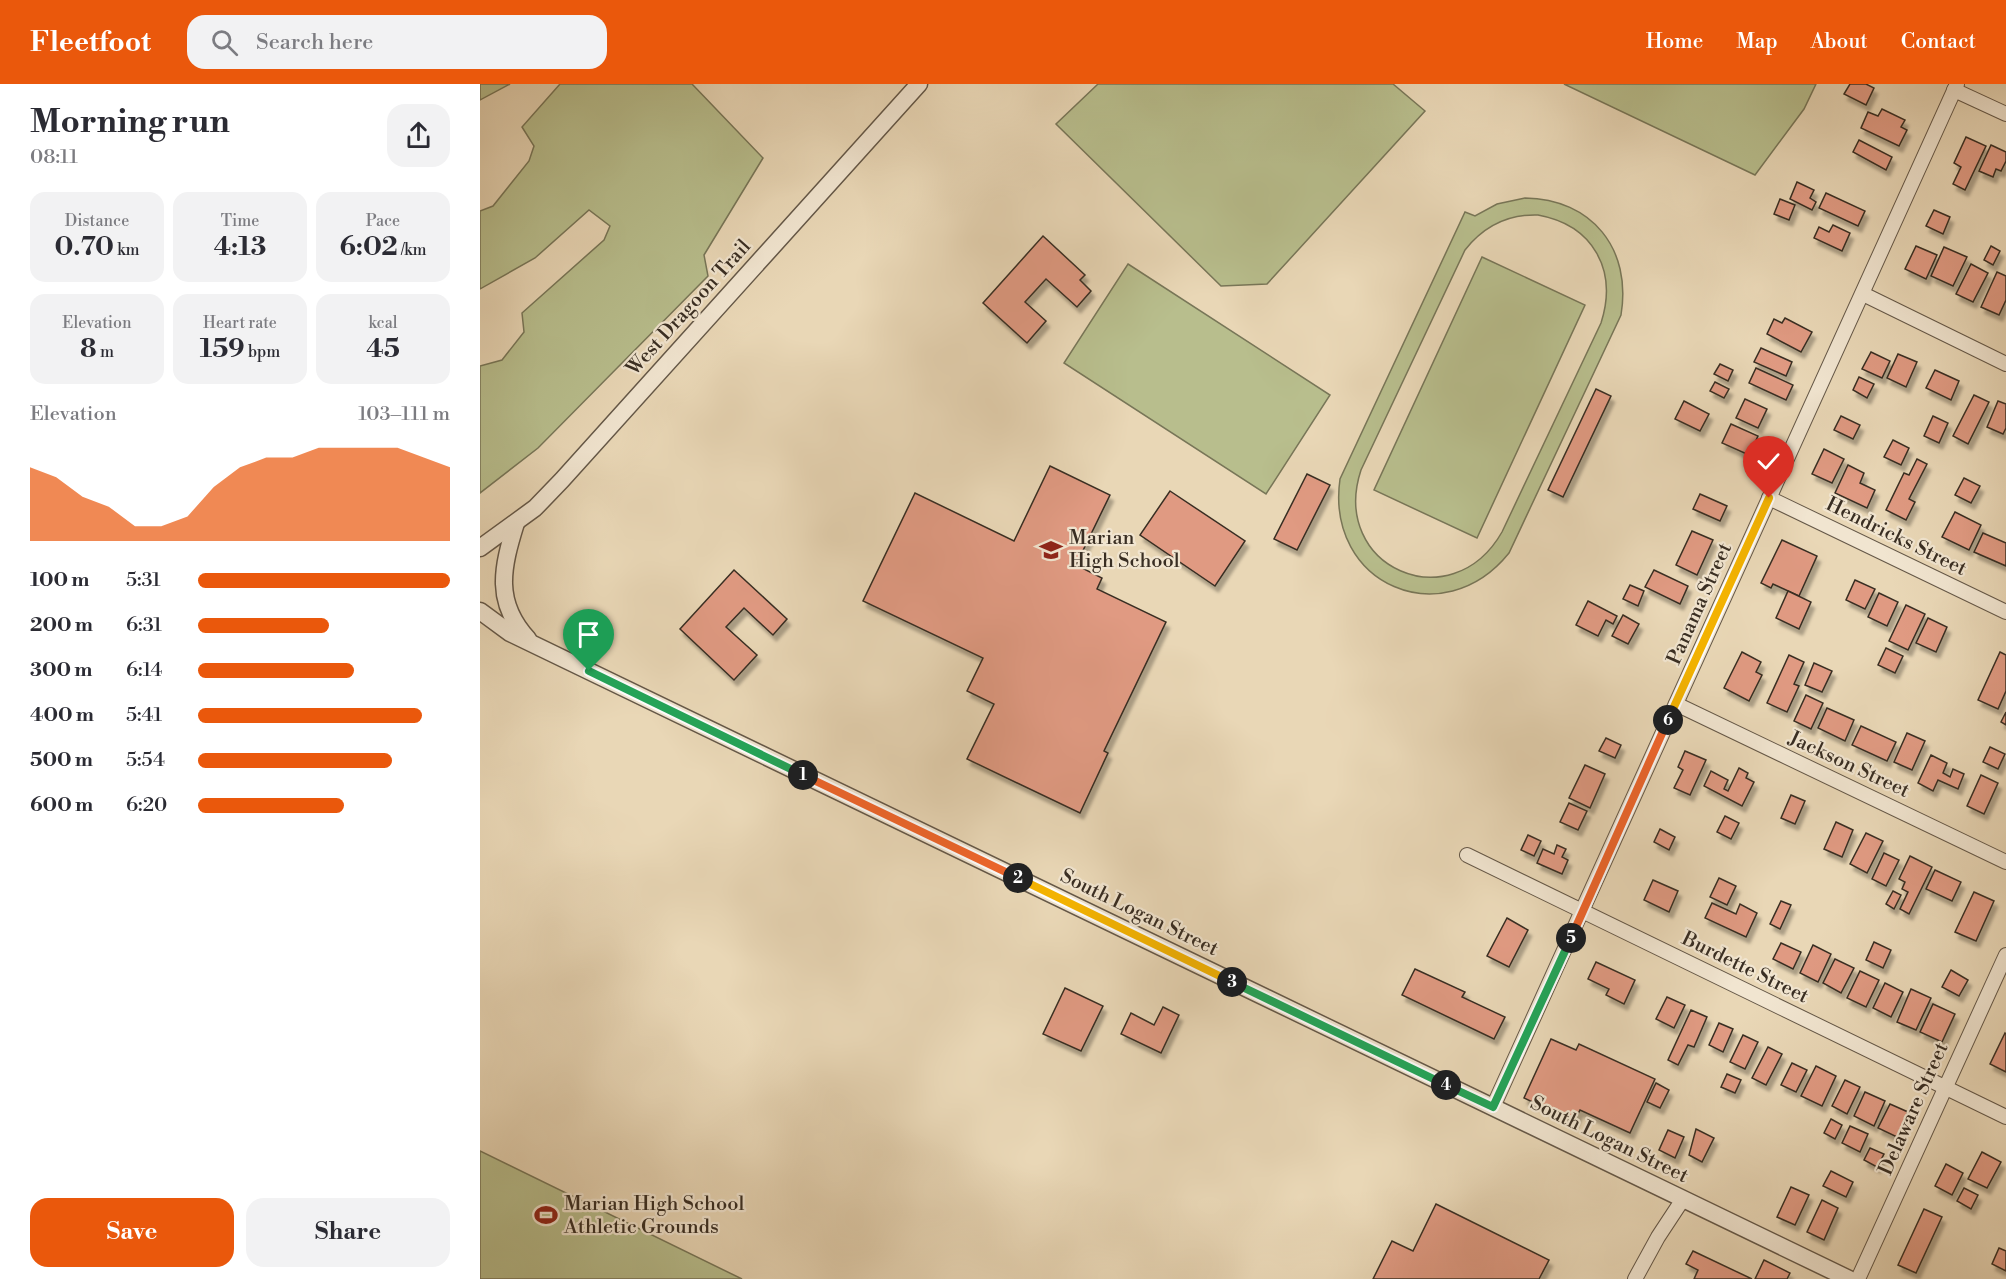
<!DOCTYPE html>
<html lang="en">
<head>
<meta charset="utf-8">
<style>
  :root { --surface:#fff; --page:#f2f2f3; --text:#2b2b33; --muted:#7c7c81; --accent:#ea580c }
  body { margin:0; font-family:"Libre Bodoni",serif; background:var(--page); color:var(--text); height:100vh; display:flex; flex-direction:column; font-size:22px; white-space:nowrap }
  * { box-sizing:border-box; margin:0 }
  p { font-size:20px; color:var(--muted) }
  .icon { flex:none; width:33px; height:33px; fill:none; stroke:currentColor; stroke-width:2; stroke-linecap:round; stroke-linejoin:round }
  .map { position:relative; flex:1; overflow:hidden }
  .panel { display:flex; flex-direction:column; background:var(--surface); width:480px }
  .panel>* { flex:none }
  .pin { position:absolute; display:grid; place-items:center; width:51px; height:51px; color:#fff; margin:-62px -26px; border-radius:50% 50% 50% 0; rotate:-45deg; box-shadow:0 0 6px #0007 }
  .pin .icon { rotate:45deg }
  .km { position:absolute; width:30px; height:30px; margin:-15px; border-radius:50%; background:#222; color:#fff; font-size:16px; line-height:30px; text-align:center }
  .round { display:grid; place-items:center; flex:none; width:63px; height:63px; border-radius:18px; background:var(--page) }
  .overview { display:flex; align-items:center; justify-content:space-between; height:102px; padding:0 30px }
  h1 { font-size:33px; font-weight:800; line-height:45px }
  .stats { display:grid; grid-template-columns:repeat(3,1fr); gap:9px; height:102px; padding:6px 30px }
  .stats div { display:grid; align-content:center; border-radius:15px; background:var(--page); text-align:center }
  .stats b { font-size:26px; font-weight:800 }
  .stats small { font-size:16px; font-weight:400 }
  .stats p { font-size:16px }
  .chart { height:168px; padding:12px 30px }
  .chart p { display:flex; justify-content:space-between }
  .chart svg { width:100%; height:108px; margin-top:6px; fill:var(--accent); opacity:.7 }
  .button { display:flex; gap:12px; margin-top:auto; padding:12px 30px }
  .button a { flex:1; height:69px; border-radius:18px; background:var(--accent); color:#fff; font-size:24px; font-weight:800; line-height:69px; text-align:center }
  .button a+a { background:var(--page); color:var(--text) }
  ul { padding:0 30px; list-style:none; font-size:20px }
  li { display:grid; grid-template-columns:96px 72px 1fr; align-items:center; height:45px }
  li i { height:15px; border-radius:8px; background:var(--accent) }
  header { display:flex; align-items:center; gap:36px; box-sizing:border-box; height:84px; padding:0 30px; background:var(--accent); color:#fff }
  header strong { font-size:28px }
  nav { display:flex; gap:33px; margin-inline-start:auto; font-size:21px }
  .search { width:420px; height:54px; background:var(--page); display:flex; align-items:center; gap:15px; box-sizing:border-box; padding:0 21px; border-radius:18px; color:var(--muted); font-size:22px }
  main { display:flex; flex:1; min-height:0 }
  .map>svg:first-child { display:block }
</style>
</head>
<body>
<header>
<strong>Fleetfoot</strong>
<div class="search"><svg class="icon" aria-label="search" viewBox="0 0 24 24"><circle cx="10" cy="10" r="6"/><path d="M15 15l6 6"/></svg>Search here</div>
<nav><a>Home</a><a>Map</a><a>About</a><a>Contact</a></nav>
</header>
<main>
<section class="panel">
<div class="overview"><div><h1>Morning run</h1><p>08:11</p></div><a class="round"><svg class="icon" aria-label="share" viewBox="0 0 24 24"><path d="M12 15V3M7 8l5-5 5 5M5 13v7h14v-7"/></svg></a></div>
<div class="stats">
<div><p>Distance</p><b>0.70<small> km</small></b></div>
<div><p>Time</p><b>4:13</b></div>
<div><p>Pace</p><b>6:02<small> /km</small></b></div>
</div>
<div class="stats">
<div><p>Elevation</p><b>8<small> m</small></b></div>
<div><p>Heart rate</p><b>159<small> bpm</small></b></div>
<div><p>kcal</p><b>45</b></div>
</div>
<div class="chart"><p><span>Elevation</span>103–111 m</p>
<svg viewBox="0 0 160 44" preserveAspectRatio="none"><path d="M0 44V14L10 18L20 26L30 30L40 38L50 38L60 34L70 22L80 14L90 10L100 10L110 6L120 6L130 6L140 6L150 10L160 14V44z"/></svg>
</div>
<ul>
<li><b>100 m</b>5:31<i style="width:100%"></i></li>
<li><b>200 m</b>6:31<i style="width:52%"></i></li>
<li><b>300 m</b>6:14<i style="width:62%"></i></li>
<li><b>400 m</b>5:41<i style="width:89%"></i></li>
<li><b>500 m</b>5:54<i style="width:77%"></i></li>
<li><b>600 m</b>6:20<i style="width:58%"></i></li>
</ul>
<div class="button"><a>Save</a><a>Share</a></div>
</section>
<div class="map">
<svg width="1526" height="1195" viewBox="0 0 1526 1195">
  <defs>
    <filter id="shadow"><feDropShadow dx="3.5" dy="6" stdDeviation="1.5" flood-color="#0004"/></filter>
  </defs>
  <rect width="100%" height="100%" fill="#e9d7b6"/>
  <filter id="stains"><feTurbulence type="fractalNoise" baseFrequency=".00333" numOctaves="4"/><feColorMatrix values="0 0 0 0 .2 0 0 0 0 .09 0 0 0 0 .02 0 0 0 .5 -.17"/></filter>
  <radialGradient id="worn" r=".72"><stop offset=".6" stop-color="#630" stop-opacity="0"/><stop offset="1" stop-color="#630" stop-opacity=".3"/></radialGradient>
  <g fill="#b8be8d" stroke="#787658" stroke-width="1.5" fill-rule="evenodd">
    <polygon points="0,0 30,0 0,16"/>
    <polygon points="80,0 212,0 283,74 224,171 228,192 58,364 0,409 0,282 22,276 44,248 42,229 124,156 130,142 109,126 55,174 0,205 0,127 13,122 49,77 54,62 42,43"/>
    <polygon points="618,0 913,0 945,27 787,200 741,202 576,40"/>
    <polygon points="1084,0 1336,0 1324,25 1275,91"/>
    <path d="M1045,114c67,1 107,51 96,117l-112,238c-66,82 -184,32 -169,-74l125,-267 10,4 22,-12zM1058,131c55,10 80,55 63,108l-99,209c-51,89 -173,35 -141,-62l104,-220c19,-24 42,-36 73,-35z"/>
    <polygon points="1002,173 1105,221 997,454 894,406"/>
    <polygon points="648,180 850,311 786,410 584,279"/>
    <polygon points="0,1067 262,1195 0,1195"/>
  </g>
  <g fill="#e09a82" stroke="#392e23" stroke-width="1.5" filter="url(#shadow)">
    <polygon points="1370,0 1386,0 1394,4 1386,21 1364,10"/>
    <polygon points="1402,25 1425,36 1421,43 1427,46 1419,62 1381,44 1388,28 1398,32"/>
    <polygon points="1486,53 1506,62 1485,106 1473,100 1481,83 1474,79"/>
    <polygon points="1379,56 1412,73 1406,86 1373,68"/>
    <polygon points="1511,61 1526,68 1526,77 1521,87 1516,85 1513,93 1499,87"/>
    <polygon points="1317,98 1334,106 1330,114 1336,118 1332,126 1310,115"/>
    <polygon points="1346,109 1385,127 1378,142 1339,124"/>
    <polygon points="1300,115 1315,121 1309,136 1294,130"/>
    <polygon points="1454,126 1470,133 1463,150 1446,142"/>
    <polygon points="1353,141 1370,149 1362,167 1334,154 1339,143 1349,148"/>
    <polygon points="563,152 605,191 600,196 611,207 597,223 566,195 545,218 566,237 547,259 503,219"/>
    <polygon points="1436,162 1457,171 1446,195 1425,185"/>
    <polygon points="1511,162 1520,167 1513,181 1504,176"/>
    <polygon points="1464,163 1487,173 1473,202 1451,192"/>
    <polygon points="1491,180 1508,189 1493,218 1476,210"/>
    <polygon points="1517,188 1526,192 1526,216 1519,231 1501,223"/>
    <polygon points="1305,234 1332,248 1321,268 1287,250 1294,235 1302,239"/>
    <polygon points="1281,264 1312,278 1306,292 1274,278"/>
    <polygon points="1391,268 1410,277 1402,294 1382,285"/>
    <polygon points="1418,270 1437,278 1426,303 1407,294"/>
    <polygon points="1240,280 1253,286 1248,297 1234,290"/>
    <polygon points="1276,284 1313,301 1306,316 1269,299"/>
    <polygon points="1455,286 1479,297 1471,316 1446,304"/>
    <polygon points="1379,293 1394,300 1387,314 1373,306"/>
    <polygon points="1235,298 1249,305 1244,314 1230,307"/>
    <polygon points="1116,305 1131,312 1083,413 1068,406"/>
    <polygon points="1494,311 1509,318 1488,360 1473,352"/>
    <polygon points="1265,315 1287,325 1278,344 1256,334"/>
    <polygon points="1204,317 1229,330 1220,347 1195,335"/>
    <polygon points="1518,317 1526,320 1526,344 1523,350 1507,343"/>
    <polygon points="1361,332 1380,341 1373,355 1354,346"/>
    <polygon points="1453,332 1468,339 1459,359 1444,352"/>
    <polygon points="1251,340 1278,352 1269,371 1242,359"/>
    <polygon points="1413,356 1429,364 1421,381 1404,373"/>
    <polygon points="1344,365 1364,375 1352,399 1332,390"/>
    <polygon points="1437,375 1447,380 1429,415 1435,418 1426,436 1406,426 1424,389 1429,391"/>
    <polygon points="1368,381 1384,389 1380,399 1395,406 1387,424 1355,409"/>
    <polygon points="570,382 630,411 596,481 622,494 617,505 686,538 624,667 628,669 600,729 487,675 514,620 487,607 503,574 383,517 435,409 534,457"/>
    <polygon points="827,390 850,401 817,466 794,455"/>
    <polygon points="1484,394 1500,402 1491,419 1475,411"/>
    <polygon points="690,407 765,457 735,502 660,451"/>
    <polygon points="1220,410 1247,422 1240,437 1213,425"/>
    <polygon points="1475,428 1501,441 1489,466 1462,453"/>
    <polygon points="1212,447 1233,456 1217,491 1196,481"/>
    <polygon points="1503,449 1526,459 1526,482 1494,468"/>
    <polygon points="1302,456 1337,472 1319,512 1293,500 1291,504 1281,499"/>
    <polygon points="254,486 307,535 293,551 264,524 246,543 277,571 254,596 200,545"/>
    <polygon points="1174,486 1208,502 1200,520 1165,503"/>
    <polygon points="1375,496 1395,505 1385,525 1366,516"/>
    <polygon points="1150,501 1164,507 1158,522 1143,515"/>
    <polygon points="1308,507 1331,518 1319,545 1296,534"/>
    <polygon points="1399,509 1418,518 1407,542 1388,533"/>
    <polygon points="1108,517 1137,532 1133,540 1126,536 1118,552 1096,541"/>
    <polygon points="1426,521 1445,530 1428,566 1409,557"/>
    <polygon points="1143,531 1159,540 1148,560 1132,552"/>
    <polygon points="1448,534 1467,543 1456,568 1436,559"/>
    <polygon points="1406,564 1423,572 1415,589 1398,581"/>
    <polygon points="1262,568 1281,578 1276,588 1282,591 1269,617 1244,604"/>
    <polygon points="1520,568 1526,571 1526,607 1518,625 1498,616"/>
    <polygon points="1309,571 1324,578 1314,600 1319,602 1307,628 1287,619"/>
    <polygon points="1334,579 1352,587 1342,608 1325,601"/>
    <polygon points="1326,611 1343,619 1331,645 1314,637"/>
    <polygon points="1347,624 1374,636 1365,657 1338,644"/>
    <polygon points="1526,628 1526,641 1521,638"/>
    <polygon points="1381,642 1416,658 1407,677 1372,661"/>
    <polygon points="1427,649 1445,657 1432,686 1414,678"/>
    <polygon points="1126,654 1141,661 1135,674 1119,667"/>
    <polygon points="1510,663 1525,670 1518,685 1503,678"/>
    <polygon points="1205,667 1226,676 1210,711 1194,704 1203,686 1198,683"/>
    <polygon points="1451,671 1467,679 1463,689 1470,693 1473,685 1484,690 1478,705 1458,696 1453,707 1438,699"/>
    <polygon points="1105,681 1125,690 1110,724 1089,714"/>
    <polygon points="1259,684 1268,689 1266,694 1274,698 1262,722 1224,702 1231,687 1248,696 1244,705 1248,707"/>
    <polygon points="1501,691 1518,699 1504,730 1487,722"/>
    <polygon points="1311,711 1325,717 1315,740 1301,734"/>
    <polygon points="1089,719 1107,727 1098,746 1080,738"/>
    <polygon points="1245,732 1259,739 1251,755 1237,748"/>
    <polygon points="1356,738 1373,746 1362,773 1344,765"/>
    <polygon points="1180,745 1195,753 1189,766 1174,758"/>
    <polygon points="1386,749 1403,757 1387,789 1370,780"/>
    <polygon points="1048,751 1061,757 1054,772 1041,766"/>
    <polygon points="1077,761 1086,765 1082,773 1088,776 1082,790 1057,779 1063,765 1074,770"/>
    <polygon points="1404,769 1419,776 1406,802 1392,795"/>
    <polygon points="1430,772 1452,783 1429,830 1420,825 1428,808 1422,805 1425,798 1419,795"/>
    <polygon points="1455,786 1481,798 1472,817 1446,805"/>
    <polygon points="1239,794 1256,802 1247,821 1230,813"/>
    <polygon points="1173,796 1198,807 1189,828 1164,816"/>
    <polygon points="1413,807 1421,811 1414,825 1406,820"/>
    <polygon points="1494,808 1514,817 1496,857 1475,848"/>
    <polygon points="1301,817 1311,821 1300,845 1290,840"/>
    <polygon points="1232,819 1256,830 1260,820 1277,829 1266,853 1225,834"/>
    <polygon points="1027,834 1048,846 1029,883 1007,872"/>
    <polygon points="1394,858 1411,866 1403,884 1386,876"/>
    <polygon points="1301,859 1321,868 1313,885 1293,875"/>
    <polygon points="1333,861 1351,870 1338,898 1320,889"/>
    <polygon points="1355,875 1374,884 1361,909 1343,899"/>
    <polygon points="1116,878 1155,896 1144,920 1126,911 1129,905 1108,895"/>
    <polygon points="935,885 985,908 982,913 1025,933 1014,955 922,911"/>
    <polygon points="1471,886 1488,896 1479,912 1462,903"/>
    <polygon points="1380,887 1399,896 1386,923 1367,914"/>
    <polygon points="1405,899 1423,908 1411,933 1393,924"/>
    <polygon points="585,904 623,922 601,967 563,950"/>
    <polygon points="1431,905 1451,914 1436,946 1417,938"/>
    <polygon points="1187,913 1205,921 1194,944 1176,935"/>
    <polygon points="1453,920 1475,930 1462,958 1440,948"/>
    <polygon points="683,923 699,931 681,969 641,950 651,929 674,941"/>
    <polygon points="1211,926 1227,933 1214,963 1208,961 1198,981 1188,976"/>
    <polygon points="1239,939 1253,945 1243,968 1229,961"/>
    <polygon points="1525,949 1526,950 1526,988 1510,980"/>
    <polygon points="1263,951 1278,958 1265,985 1250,978"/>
    <polygon points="1071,955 1096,966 1099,960 1175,995 1150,1049 1100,1026 1094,1038 1044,1014"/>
    <polygon points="1288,963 1302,970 1286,1001 1272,994"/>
    <polygon points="1312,979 1327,986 1316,1008 1301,1001"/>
    <polygon points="1336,982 1356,992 1342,1022 1321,1012"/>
    <polygon points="1247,990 1261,996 1255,1009 1241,1003"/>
    <polygon points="1365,996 1380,1003 1367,1030 1352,1022"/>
    <polygon points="1176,999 1189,1006 1180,1024 1167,1018"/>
    <polygon points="1385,1008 1405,1017 1394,1042 1374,1032"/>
    <polygon points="1410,1020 1428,1028 1417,1053 1398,1044"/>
    <polygon points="1351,1035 1362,1041 1355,1055 1344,1049"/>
    <polygon points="1370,1042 1388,1050 1380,1068 1362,1059"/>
    <polygon points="1216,1045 1234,1054 1222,1078 1209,1071"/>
    <polygon points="1188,1046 1204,1053 1195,1074 1179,1066"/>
    <polygon points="1390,1064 1404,1070 1397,1083 1384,1076"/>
    <polygon points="1502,1068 1521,1078 1507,1104 1488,1095"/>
    <polygon points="1466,1080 1483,1089 1472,1111 1455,1102"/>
    <polygon points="1351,1087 1373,1098 1366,1113 1343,1102"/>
    <polygon points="1311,1103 1329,1111 1315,1141 1297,1133"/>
    <polygon points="1484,1104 1498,1111 1491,1125 1477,1117"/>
    <polygon points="1342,1116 1358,1124 1344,1156 1327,1148"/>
    <polygon points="956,1120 1069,1176 1059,1195 893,1195 912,1157 933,1167"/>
    <polygon points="1444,1125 1462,1133 1436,1189 1418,1181"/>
    <polygon points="1519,1164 1526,1167 1526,1187 1512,1180"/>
    <polygon points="1213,1167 1272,1195 1214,1195 1218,1186 1206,1180"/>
    <polygon points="1284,1176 1310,1189 1307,1195 1275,1195"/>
  </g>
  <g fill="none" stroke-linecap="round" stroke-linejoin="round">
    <g stroke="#655848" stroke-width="16">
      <g id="minor">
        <polyline points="1474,6 1526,30"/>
        <polyline points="1383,210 1526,280"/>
        <polyline points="1289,414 1526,528"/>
        <polyline points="1196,620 1526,778"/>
        <polyline points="987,771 1526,1033"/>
        <polyline points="1013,1023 1477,0"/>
        <polyline points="1155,1195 1178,1153 1203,1115"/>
        <polyline points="1378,1195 1526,871"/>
      </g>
    </g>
    <g stroke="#655848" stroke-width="19">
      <g id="tertiary">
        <path d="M36,439c-14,45 -22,79 12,116"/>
        <polyline points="0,464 55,424 82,396 439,0"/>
        <polyline points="0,527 30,549 1369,1195"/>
      </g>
    </g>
    <use href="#minor" stroke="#f1e5d0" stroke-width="14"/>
    <use href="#tertiary" stroke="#f1e5d0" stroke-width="16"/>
  </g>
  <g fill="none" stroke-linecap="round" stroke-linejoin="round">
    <g stroke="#fff" stroke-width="12">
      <polyline id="split-1" points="109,587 323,691"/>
    </g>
    <g stroke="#fff" stroke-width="12">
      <polyline id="split-2" points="323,691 538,794"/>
    </g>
    <g stroke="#fff" stroke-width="12">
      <polyline id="split-3" points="538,794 752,898"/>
    </g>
    <g stroke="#fff" stroke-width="12">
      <polyline id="split-4" points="752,898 966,1001"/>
    </g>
    <g stroke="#fff" stroke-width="12">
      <polyline id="split-5" points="966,1001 1013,1023 1091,854"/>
    </g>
    <g stroke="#fff" stroke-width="12">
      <polyline id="split-6" points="1091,854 1188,636"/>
    </g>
    <g stroke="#fff" stroke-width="12">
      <polyline id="split-7" points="1188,636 1289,414"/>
    </g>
    <use href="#split-1" stroke="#22a559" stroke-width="8"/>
    <use href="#split-2" stroke="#f0652b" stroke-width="8"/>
    <use href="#split-3" stroke="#f5b400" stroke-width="8"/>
    <use href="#split-4" stroke="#22a559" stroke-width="8"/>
    <use href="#split-5" stroke="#22a559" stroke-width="8"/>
    <use href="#split-6" stroke="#f0652b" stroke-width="8"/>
    <use href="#split-7" stroke="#f5b400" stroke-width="8"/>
  </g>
  <defs>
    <g id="school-bare" transform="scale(1.8)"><path d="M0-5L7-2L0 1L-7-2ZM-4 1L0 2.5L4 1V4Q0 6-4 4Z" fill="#8f2418" stroke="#f1e5d0" stroke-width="2.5" paint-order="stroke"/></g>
    <g id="stadium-bare" transform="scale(1.8)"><path d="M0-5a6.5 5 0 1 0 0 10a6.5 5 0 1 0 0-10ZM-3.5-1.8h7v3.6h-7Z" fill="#8f2418" stroke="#f1e5d0" stroke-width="2.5" paint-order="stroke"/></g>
  </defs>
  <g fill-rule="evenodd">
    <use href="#school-bare" x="571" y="466"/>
    <use href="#stadium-bare" x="66" y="1131"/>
  </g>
  <g text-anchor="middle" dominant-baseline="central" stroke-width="4.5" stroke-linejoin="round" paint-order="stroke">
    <g font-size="20" fill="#392e23" stroke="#f1e5d0">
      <text transform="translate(209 224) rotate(-48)">West Dragoon Trail</text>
      <text transform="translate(1416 453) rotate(26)">Hendricks Street</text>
      <text transform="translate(1220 520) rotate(-66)">Panama Street</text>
      <text transform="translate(1369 681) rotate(25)">Jackson Street</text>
      <text transform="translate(659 829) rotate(26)">South Logan Street</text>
      <text transform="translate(1265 884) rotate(26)">Burdette Street</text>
      <text transform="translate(1434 1025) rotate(-66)">Delaware Street</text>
      <text transform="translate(1129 1056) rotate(26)">South Logan Street</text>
    </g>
    <g font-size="20" fill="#392e23" stroke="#f1e5d0" text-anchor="start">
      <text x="589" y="454">Marian<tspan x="589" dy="23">High School</tspan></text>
      <text x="84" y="1120">Marian High School<tspan x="84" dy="23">Athletic Grounds</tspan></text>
    </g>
  </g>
  <rect width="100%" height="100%" filter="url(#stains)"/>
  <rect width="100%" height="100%" fill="url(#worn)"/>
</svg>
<div class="pin" style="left:109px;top:587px;background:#1e9e55"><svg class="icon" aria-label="arrive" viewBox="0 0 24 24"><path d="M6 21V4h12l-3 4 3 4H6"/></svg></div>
<div class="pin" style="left:1289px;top:414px;background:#d93025"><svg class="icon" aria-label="check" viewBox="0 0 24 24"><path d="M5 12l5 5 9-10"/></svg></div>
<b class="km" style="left:323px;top:691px">1</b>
<b class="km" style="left:538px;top:794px">2</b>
<b class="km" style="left:752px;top:898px">3</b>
<b class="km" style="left:966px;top:1001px">4</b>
<b class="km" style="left:1091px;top:854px">5</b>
<b class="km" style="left:1188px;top:636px">6</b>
</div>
</main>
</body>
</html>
